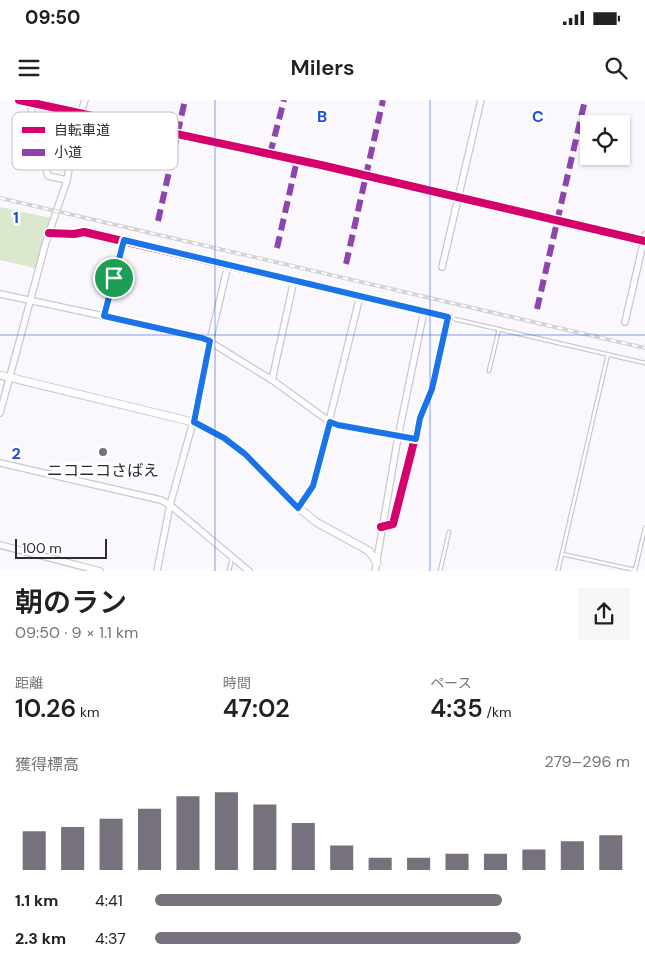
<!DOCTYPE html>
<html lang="ja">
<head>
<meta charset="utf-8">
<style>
  :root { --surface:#fff; --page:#f6f6f6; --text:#202124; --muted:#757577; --accent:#76717c }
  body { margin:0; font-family:"DM Sans","Noto Sans JP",sans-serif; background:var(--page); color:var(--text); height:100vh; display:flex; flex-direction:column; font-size:19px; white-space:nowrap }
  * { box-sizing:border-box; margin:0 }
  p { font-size:16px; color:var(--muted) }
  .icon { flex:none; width:28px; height:28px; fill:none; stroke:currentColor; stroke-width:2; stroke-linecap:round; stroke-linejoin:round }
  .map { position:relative; height:471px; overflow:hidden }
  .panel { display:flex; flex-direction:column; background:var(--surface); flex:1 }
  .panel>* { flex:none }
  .tools { position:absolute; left:580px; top:15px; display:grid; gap:10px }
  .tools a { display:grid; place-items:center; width:50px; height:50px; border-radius:0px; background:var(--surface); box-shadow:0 1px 4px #0004; font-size:25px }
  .scale { position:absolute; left:15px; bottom:12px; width:92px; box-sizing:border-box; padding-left:5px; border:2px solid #2f2936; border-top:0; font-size:14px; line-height:18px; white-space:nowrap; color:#2f2936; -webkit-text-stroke:4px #fff; paint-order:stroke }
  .pin { position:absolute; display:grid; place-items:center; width:42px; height:42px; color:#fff; margin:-21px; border:2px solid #fff; border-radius:50%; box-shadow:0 1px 5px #0007 }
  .round { display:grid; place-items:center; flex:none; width:52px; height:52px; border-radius:0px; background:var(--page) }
  .head { display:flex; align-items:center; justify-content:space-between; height:85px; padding:0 15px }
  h1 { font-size:28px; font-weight:600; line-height:38px }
  .stats { display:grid; grid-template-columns:repeat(3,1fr); gap:8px; height:85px; padding:5px 15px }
  .stats div { display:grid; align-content:center }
  .stats b { font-size:25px; font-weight:600 }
  .stats small { font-size:14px; font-weight:400 }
  .stats p { font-size:14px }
  .chart { height:140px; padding:10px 15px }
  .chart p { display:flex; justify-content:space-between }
  .chart svg { width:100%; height:90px; margin-top:5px; stroke:var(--accent); stroke-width:6 }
  ul { padding:0 15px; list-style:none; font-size:16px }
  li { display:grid; grid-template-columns:80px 60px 1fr; align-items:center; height:38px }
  li i { height:12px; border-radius:6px; background:var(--accent) }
  .status { display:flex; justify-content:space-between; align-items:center; height:35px; padding:0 25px; background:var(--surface); direction:ltr }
  .status svg { height:14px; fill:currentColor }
  header { display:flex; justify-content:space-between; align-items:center; height:65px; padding:0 15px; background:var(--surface); font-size:22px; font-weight:600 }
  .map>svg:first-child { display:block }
</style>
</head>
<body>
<div class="status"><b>09:50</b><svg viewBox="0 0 49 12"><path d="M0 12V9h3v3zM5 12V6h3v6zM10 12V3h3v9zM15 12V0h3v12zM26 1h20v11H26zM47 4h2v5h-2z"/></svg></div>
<header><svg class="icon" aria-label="menu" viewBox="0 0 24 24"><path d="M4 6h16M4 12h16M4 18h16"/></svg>Milers<svg class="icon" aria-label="search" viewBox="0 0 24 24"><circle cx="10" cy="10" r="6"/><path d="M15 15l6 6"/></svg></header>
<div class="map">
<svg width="645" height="471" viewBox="0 0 645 471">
  <rect width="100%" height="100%" fill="#faf8fd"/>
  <polygon fill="#dbe8ce" points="0,107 51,118 35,168 0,160"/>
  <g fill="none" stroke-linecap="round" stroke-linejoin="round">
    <g stroke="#cbc7d0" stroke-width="5">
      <g id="service">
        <polyline points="450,218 645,263"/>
        <polyline points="489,271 499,229"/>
        <polyline points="562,454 635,470 645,428"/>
        <polyline points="229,471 232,458"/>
        <polyline points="440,471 449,432"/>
        <polyline points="558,471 608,254"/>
      </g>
    </g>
    <g stroke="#cbc7d0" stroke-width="8">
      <g id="minor">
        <polyline points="29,0 48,76 67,80"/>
        <polyline points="49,133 74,134 84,132 449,217 432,289 420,318 393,424 381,427"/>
        <polyline points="442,167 481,0"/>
        <polyline points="0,194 202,237 272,280 330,322 338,325 416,339"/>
        <polyline points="104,216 124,140"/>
        <polyline points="625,222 645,135"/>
        <polyline points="272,280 294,180"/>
        <polyline points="0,313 46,142 67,80 78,21 85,0"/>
        <polyline points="0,363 161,400 170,405 249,471"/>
        <polyline points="299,408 313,386 360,196"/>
        <polyline points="0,445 100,471"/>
        <polyline points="157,471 170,405 193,322 210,241 228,165"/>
        <polyline points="375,471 398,337 424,211"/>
      </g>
    </g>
    <g stroke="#cbc7d0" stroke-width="9">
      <g id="tertiary">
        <polyline points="19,0 321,65 645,141"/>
        <polyline points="0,275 193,322 224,338 245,354 299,408 316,422 369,451 377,463"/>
      </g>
    </g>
    <use href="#service" stroke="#fefeff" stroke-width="2.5"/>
    <use href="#minor" stroke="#fefeff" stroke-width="5.5"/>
    <use href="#tertiary" stroke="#fefeff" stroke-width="7"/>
    <g stroke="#d4d3d5" stroke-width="4">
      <polyline id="rail" points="0,98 645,248"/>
    </g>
    <use href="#rail" stroke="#fff" stroke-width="2" stroke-dasharray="5.5" stroke-linecap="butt"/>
    <g stroke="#8e44ad" stroke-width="6" stroke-dasharray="12 6" stroke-linecap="butt">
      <polyline points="270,54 284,0"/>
      <polyline points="158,121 185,0"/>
      <polyline points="277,148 297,60"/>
      <polyline points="346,164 383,0"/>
      <polyline points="537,209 585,0"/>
    </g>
    <g stroke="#fff" stroke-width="11">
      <g id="cycleway">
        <polyline points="19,0 321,65 645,141"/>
        <polyline points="49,133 74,134 84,132 449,217 432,289 420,318 393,424 381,427"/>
      </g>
    </g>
    <use href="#cycleway" stroke="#d6006c" stroke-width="8"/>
  </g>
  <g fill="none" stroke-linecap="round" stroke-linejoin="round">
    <g stroke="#fff" stroke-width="10">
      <polygon id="route" points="124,140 448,217 432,289 420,318 416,339 338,325 330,322 313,386 298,408 245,354 224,338 194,322 210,241 202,238 104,216"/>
    </g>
    <use href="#route" stroke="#1a73e8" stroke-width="6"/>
  </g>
  <path fill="none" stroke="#1d4ed8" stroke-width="1" stroke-opacity="0.55" d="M215,0v471M430,0v471M0,235h645"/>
  <circle fill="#76717c" stroke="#fff" stroke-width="2" cx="103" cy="352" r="5"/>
  <g text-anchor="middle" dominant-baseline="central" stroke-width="5" stroke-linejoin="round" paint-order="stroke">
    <g font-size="16" fill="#2f2936" stroke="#fff">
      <text x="103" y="370">ニコニコさばえ</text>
    </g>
  </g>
  <rect x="12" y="12" width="166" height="58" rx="8" fill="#fff" stroke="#c1bfc3" stroke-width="1"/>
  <rect x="22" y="27" width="23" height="6" fill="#d6006c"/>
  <rect x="22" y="49" width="23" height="7" fill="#8e44ad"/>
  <g font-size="14" fill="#2f2936">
    <text x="54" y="35">自転車道</text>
    <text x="54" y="57">小道</text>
  </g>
  <g font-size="16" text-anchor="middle" font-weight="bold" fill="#1d4ed8" stroke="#fff" stroke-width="5" stroke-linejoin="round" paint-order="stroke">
    <text x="322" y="22">B</text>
    <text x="538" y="22">C</text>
    <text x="16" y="123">1</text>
    <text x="16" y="359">2</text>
  </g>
</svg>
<div class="tools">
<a><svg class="icon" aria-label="locate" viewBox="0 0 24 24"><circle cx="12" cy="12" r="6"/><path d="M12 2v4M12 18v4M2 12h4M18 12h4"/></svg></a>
</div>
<div class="scale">100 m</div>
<div class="pin" style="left:114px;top:178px;background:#1e9e55"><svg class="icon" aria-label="arrive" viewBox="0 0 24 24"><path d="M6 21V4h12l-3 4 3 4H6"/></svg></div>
</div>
<section class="panel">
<div class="head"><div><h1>朝のラン</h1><p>09:50 · 9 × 1.1 km</p></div><a class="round"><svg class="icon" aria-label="share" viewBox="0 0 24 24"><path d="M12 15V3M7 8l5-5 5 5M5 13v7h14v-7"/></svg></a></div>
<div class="stats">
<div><p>距離</p><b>10.26<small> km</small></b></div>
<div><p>時間</p><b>47:02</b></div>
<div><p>ペース</p><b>4:35<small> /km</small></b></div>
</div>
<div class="chart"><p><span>獲得標高</span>279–296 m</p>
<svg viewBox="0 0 160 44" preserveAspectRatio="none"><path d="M5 44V25M15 44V23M25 44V19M35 44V14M45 44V8M55 44V6M65 44V12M75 44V21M85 44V32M95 44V38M105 44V38M115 44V36M125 44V36M135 44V34M145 44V30M155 44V27"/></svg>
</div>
<ul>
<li><b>1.1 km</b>4:41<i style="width:73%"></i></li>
<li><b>2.3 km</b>4:37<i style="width:77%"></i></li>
</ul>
</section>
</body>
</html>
